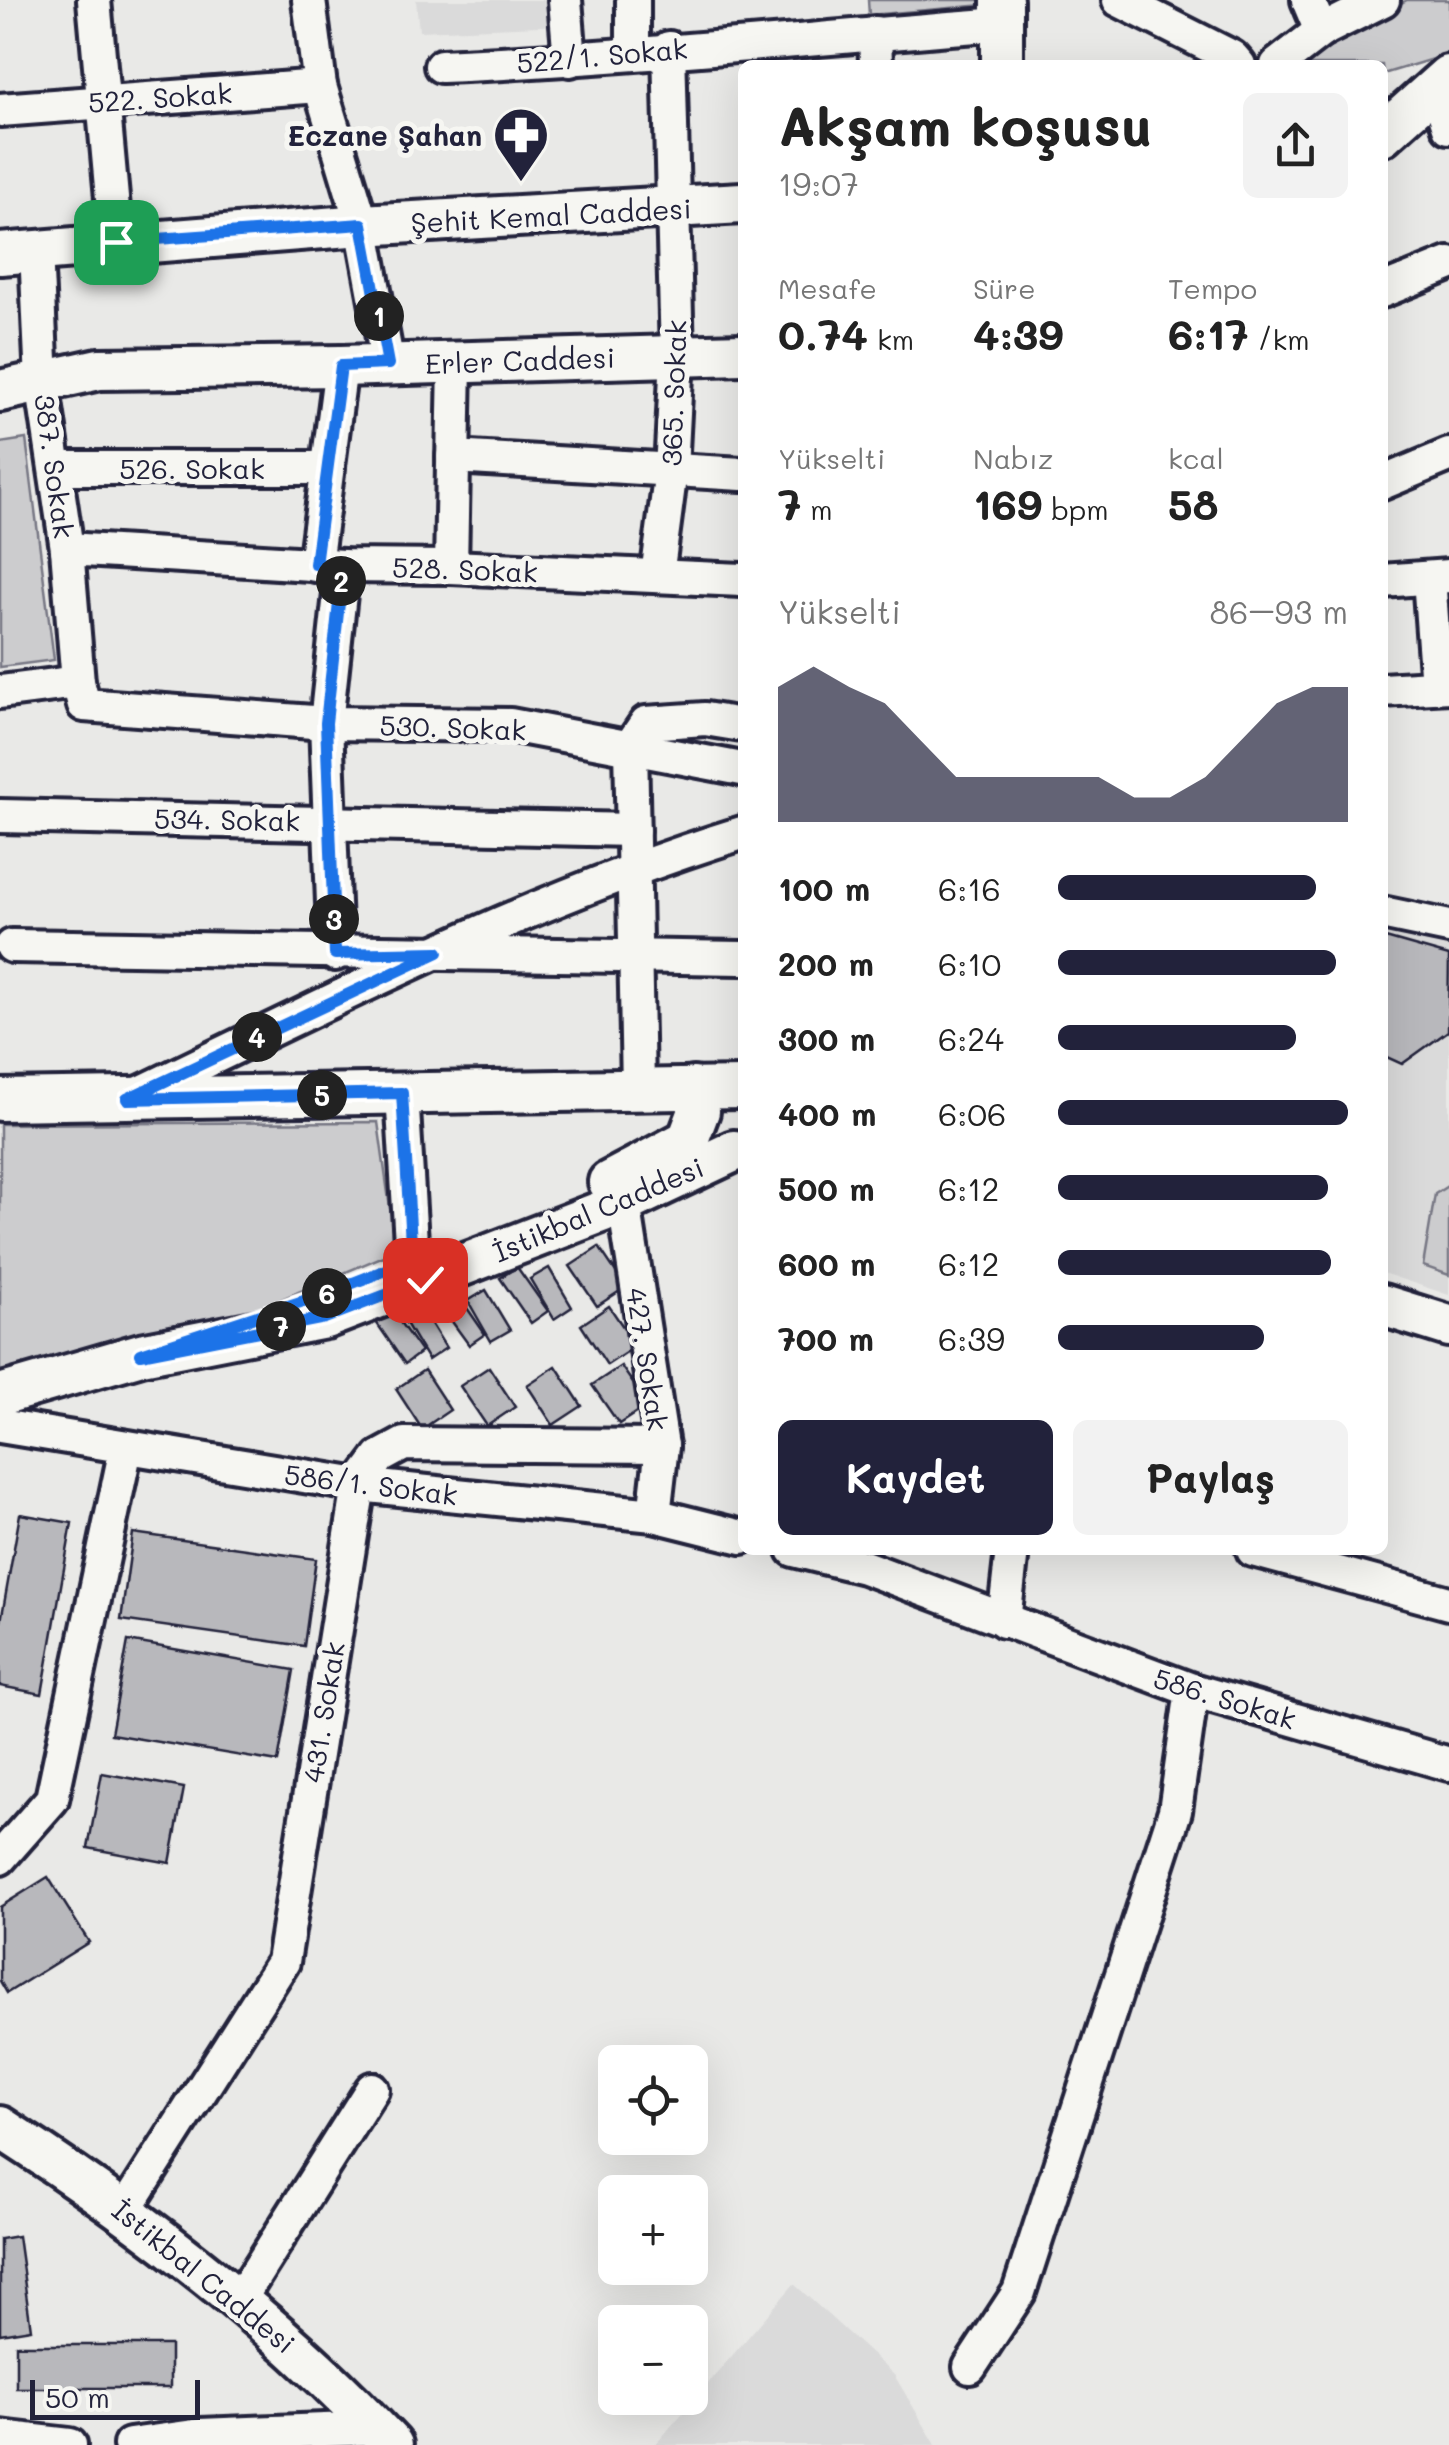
<!DOCTYPE html>
<html lang="tr">
<head>
<meta charset="utf-8">
<style>
  :root { --surface:#fff; --page:#f2f2f2; --text:#222; --muted:#767676; --accent:#22223b }
  body { margin:0; font-family:Mali,sans-serif; background:var(--page); color:var(--text); height:100vh; display:flex; flex-direction:column; font-size:38px; white-space:nowrap }
  * { box-sizing:border-box; margin:0 }
  p { font-size:32px; color:var(--muted) }
  .icon { flex:none; width:55px; height:55px; fill:none; stroke:currentColor; stroke-width:2; stroke-linecap:round; stroke-linejoin:round }
  .map { position:relative; flex:1; overflow:hidden }
  .side { position:absolute; left:738px; top:60px; width:650px; height:1495px; display:flex; flex-direction:column; background:var(--surface); border-radius:15px; box-shadow:0 10px 40px #0002 }
  .side>* { flex:none }
  .tools { position:absolute; left:598px; top:2045px; display:grid; gap:20px }
  .tools a { display:grid; place-items:center; width:110px; height:110px; border-radius:15px; background:var(--surface); box-shadow:0 10px 40px #0002; font-size:50px }
  .scale { position:absolute; left:30px; bottom:25px; width:170px; box-sizing:border-box; padding-left:10px; border:5px solid #22223b; border-top:0; font-size:28px; line-height:35px; white-space:nowrap; color:#22223b; -webkit-text-stroke:8px #f6f6f2; paint-order:stroke }
  .pin { position:absolute; display:grid; place-items:center; width:85px; height:85px; color:#fff; margin:-42px; border-radius:20px; box-shadow:0 5px 15px #0006 }
  .km { position:absolute; width:50px; height:50px; margin:-25px; border-radius:50%; background:#222; color:#fff; font-size:28px; line-height:50px; text-align:center }
  .round { display:grid; place-items:center; flex:none; width:105px; height:105px; border-radius:15px; background:var(--page) }
  .headline { display:flex; align-items:center; justify-content:space-between; height:170px; padding:0 40px }
  h1 { font-size:55px; font-weight:800; line-height:75px }
  .stats { display:grid; grid-template-columns:repeat(3,1fr); gap:15px; height:170px; padding:10px 40px }
  .stats div { display:grid; align-content:center }
  .stats b { font-size:42px; font-weight:800 }
  .stats small { font-size:28px; font-weight:400 }
  .stats p { font-size:28px }
  .chart { height:280px; padding:20px 40px }
  .chart p { display:flex; justify-content:space-between }
  .chart svg { width:100%; height:180px; margin-top:10px; fill:var(--accent); opacity:.7 }
  .action { display:flex; gap:20px; margin-top:auto; padding:20px 40px }
  .action a { flex:1; height:115px; border-radius:15px; background:var(--accent); color:#fff; font-size:40px; font-weight:800; line-height:115px; text-align:center }
  .action a+a { background:var(--page); color:var(--text) }
  ul { padding:0 40px; list-style:none; font-size:32px }
  li { display:grid; grid-template-columns:160px 120px 1fr; align-items:center; height:75px }
  li i { height:25px; border-radius:12px; background:var(--accent) }
  .map>svg:first-child { display:block }
</style>
</head>
<body>
<div class="map">
<svg width="1449" height="2445" viewBox="0 0 1449 2445">
  <rect width="100%" height="100%" fill="#e9e9e7"/>
  <filter id="ink" filterUnits="userSpaceOnUse"><feTurbulence type="fractalNoise" baseFrequency=".01" numOctaves="2"/><feDisplacementMap in="SourceGraphic" scale="20" xChannelSelector="R" yChannelSelector="G"/><feConvolveMatrix kernelMatrix="1 2 1 2 8 2 1 2 1" color-interpolation-filters="sRGB"/></filter>
  <g filter="url(#ink)">
    <g fill="#dadada">
      <polygon points="416,0 561,0 562,25 419,31"/>
      <polygon points="1382,918 1449,934 1449,1295 1383,1273"/>
      <polygon points="794,2284 894,2375 936,2445 655,2445"/>
    </g>
    <g fill="#ccccce" stroke="#777784" stroke-width="2.5">
      <polygon points="868,0 996,0 996,4 869,15"/>
      <polygon points="1407,0 1449,0 1449,54 1383,74 1382,65 1305,65 1328,42"/>
      <polygon points="26,439 54,660 0,667 0,443"/>
      <polygon points="378,1122 396,1251 241,1316 0,1371 0,1124"/>
      <polygon points="1449,1185 1449,1275 1423,1266 1435,1194"/>
    </g>
    <g fill="#b8b8bc" stroke="#22223b" stroke-width="2.5">
      <polygon points="1382,937 1449,956 1448,1031 1402,1064 1382,1055"/>
      <polygon points="599,1247 626,1287 597,1306 570,1266"/>
      <polygon points="517,1267 548,1311 531,1323 500,1278"/>
      <polygon points="549,1268 572,1307 554,1319 530,1279"/>
      <polygon points="454,1289 485,1334 469,1345 437,1301"/>
      <polygon points="486,1290 510,1330 491,1341 468,1301"/>
      <polygon points="609,1306 636,1346 607,1365 581,1325"/>
      <polygon points="390,1308 421,1352 405,1364 374,1319"/>
      <polygon points="422,1309 446,1348 428,1360 404,1320"/>
      <polygon points="556,1366 582,1406 553,1425 527,1385"/>
      <polygon points="621,1366 648,1405 619,1424 592,1385"/>
      <polygon points="489,1367 515,1407 487,1426 460,1386"/>
      <polygon points="424,1370 450,1410 422,1429 396,1389"/>
      <polygon points="20,1514 72,1523 42,1694 0,1686 0,1627"/>
      <polygon points="133,1533 316,1559 304,1646 121,1620"/>
      <polygon points="128,1641 294,1670 278,1762 111,1734"/>
      <polygon points="102,1773 184,1788 170,1863 88,1848"/>
      <polygon points="48,1877 89,1942 7,1993 0,1981 0,1907"/>
      <polygon points="18,2236 31,2329 0,2334 0,2239"/>
      <rect x="16" y="2345" width="154" height="43"/>
    </g>
    <g fill="none" stroke-linecap="round" stroke-linejoin="round">
      <g stroke="#22223b" stroke-width="40">
        <g id="minor">
          <polyline points="94,0 116,242"/>
          <polyline points="309,0 320,86 362,225 388,365"/>
          <polyline points="565,0 570,60"/>
          <polyline points="633,0 633,53"/>
          <polyline points="1119,0 1232,57 1239,65"/>
          <polyline points="1308,0 1321,31"/>
          <polyline points="875,33 876,65"/>
          <polyline points="1277,65 1321,31 1383,0"/>
          <path d="M441,66c187,-8 374,-28 561,-42"/>
          <polyline points="1436,87 1449,127"/>
          <polyline points="0,110 320,86"/>
          <polyline points="36,250 42,382 67,549 78,682"/>
          <polyline points="1382,291 1449,264"/>
          <polyline points="453,457 742,474"/>
          <polyline points="57,468 328,468"/>
          <polyline points="1382,483 1449,455"/>
          <polyline points="67,549 343,566 451,567 742,580"/>
          <polyline points="315,565 341,366"/>
          <polyline points="451,567 455,362"/>
          <polyline points="657,576 671,470 677,356 669,48"/>
          <polyline points="1429,578 1437,686"/>
          <polyline points="1382,581 1449,576"/>
          <polyline points="1382,690 1449,686"/>
          <polyline points="0,692 78,682 84,705 326,723 510,725 742,769"/>
          <polyline points="0,816 633,830"/>
          <polyline points="1382,913 1449,927"/>
          <polyline points="12,946 742,958"/>
          <polyline points="335,954 326,723 343,566"/>
          <polyline points="638,1087 631,745 646,723 705,719 742,725"/>
          <polyline points="402,1093 412,1259"/>
          <path d="M132,1097c200,-96 399,-199 610,-264"/>
          <polyline points="624,1203 662,1446 654,1515"/>
          <polyline points="0,1426 359,1485 654,1515 742,1537"/>
          <polyline points="794,1550 864,1567 1192,1690 1449,1764"/>
          <polyline points="1253,1550 1449,1603"/>
          <polyline points="1004,1621 1012,1550"/>
          <polyline points="0,1858 52,1799 126,1448"/>
          <polyline points="124,2212 283,1962 359,1485 380,1457 404,1444 662,1446"/>
          <polyline points="238,2302 372,2089"/>
          <polyline points="970,2367 1019,2292 1175,1811 1192,1690"/>
          <polyline points="0,2437 70,2445"/>
          <polyline points="130,2445 201,2435 375,2428"/>
        </g>
      </g>
      <g stroke="#22223b" stroke-width="48">
        <g id="major">
          <polyline points="1002,0 1002,65"/>
          <polyline points="1382,135 1448,76"/>
          <polyline points="0,254 362,225 742,203"/>
          <polyline points="0,391 99,369 341,366 742,354"/>
          <polyline points="0,1100 742,1088"/>
          <polyline points="609,1182 688,1140 699,1111 693,1088"/>
          <polyline points="1382,1305 1449,1326"/>
          <polyline points="0,1395 141,1354 325,1318 624,1203 734,1151"/>
          <path d="M0,2127c141,91 277,195 392,318"/>
        </g>
      </g>
      <use href="#minor" stroke="#f6f6f2" stroke-width="32"/>
      <use href="#major" stroke="#f6f6f2" stroke-width="40"/>
    </g>
  </g>
  <g fill="none" stroke-linecap="round" stroke-linejoin="round" filter="url(#ink)">
    <g stroke="#fff" stroke-width="20">
      <polyline id="route" points="116,242 362,224 388,364 341,366 315,564 343,566 326,723 335,954 438,952 127,1099 402,1093 412,1260 322,1295 141,1354 325,1318 425,1280"/>
    </g>
    <use href="#route" stroke="#1a73e8" stroke-width="12"/>
  </g>
  <defs>
    <g id="pharmacy-pin" transform="scale(2.875)"><path d="M0 17L-7.5 6A9.5 9.5 0 1 1 7.5 6Z" fill="#22223b" stroke="#f6f6f2"/><path d="M-2-6h4v4h4v4h-4v4h-4v-4h-4v-4h4Z" fill="#fff"/></g>
  </defs>
  <g fill-rule="evenodd">
    <use href="#pharmacy-pin" x="521" y="135"/>
  </g>
  <g text-anchor="middle" dominant-baseline="central" stroke-width="10" stroke-linejoin="round" paint-order="stroke">
    <g font-size="28" fill="#22223b" stroke="#f6f6f2">
      <text transform="translate(602 55) rotate(-5)">522/1. Sokak</text>
      <text transform="translate(160 97) rotate(-4)">522. Sokak</text>
      <text transform="translate(551 215) rotate(-3)">Şehit Kemal Caddesi</text>
      <text transform="translate(520 360) rotate(-2)">Erler Caddesi</text>
      <text transform="translate(673 393) rotate(-88)">365. Sokak</text>
      <text transform="translate(55 466) rotate(82)">387. Sokak</text>
      <text x="192" y="468">526. Sokak</text>
      <text transform="translate(465 569) rotate(2)">528. Sokak</text>
      <text transform="translate(453 727) rotate(2)">530. Sokak</text>
      <text transform="translate(227 819) rotate(1)">534. Sokak</text>
      <text transform="translate(598 1209) rotate(-23)">İstikbal Caddesi</text>
      <text transform="translate(648 1359) rotate(81)">427. Sokak</text>
      <text transform="translate(371 1484) rotate(7)">586/1. Sokak</text>
      <text transform="translate(1225 1698) rotate(17)">586. Sokak</text>
      <text transform="translate(323 1712) rotate(-81)">431. Sokak</text>
      <text transform="translate(204 2276) rotate(39)">İstikbal Caddesi</text>
    </g>
    <g font-size="28" font-weight="bold" fill="#22223b" stroke="#f6f6f2" text-anchor="end">
      <text x="482" y="135">Eczane Şahan</text>
    </g>
  </g>
</svg>
<div class="tools">
<a><svg class="icon" aria-label="locate" viewBox="0 0 24 24"><circle cx="12" cy="12" r="6"/><path d="M12 2v4M12 18v4M2 12h4M18 12h4"/></svg></a>
<a>+</a>
<a>−</a>
</div>
<div class="scale">50 m</div>
<div class="pin" style="left:116px;top:242px;background:#1e9e55"><svg class="icon" aria-label="arrive" viewBox="0 0 24 24"><path d="M6 21V4h12l-3 4 3 4H6"/></svg></div>
<div class="pin" style="left:425px;top:1280px;background:#d93025"><svg class="icon" aria-label="check" viewBox="0 0 24 24"><path d="M5 12l5 5 9-10"/></svg></div>
<b class="km" style="left:379px;top:316px">1</b>
<b class="km" style="left:341px;top:581px">2</b>
<b class="km" style="left:334px;top:919px">3</b>
<b class="km" style="left:257px;top:1037px">4</b>
<b class="km" style="left:322px;top:1095px">5</b>
<b class="km" style="left:327px;top:1293px">6</b>
<b class="km" style="left:281px;top:1326px">7</b>
<section class="side">
<div class="headline"><div><h1>Akşam koşusu</h1><p>19:07</p></div><a class="round"><svg class="icon" aria-label="share" viewBox="0 0 24 24"><path d="M12 15V3M7 8l5-5 5 5M5 13v7h14v-7"/></svg></a></div>
<div class="stats">
<div><p>Mesafe</p><b>0.74<small> km</small></b></div>
<div><p>Süre</p><b>4:39</b></div>
<div><p>Tempo</p><b>6:17<small> /km</small></b></div>
</div>
<div class="stats">
<div><p>Yükselti</p><b>7<small> m</small></b></div>
<div><p>Nabız</p><b>169<small> bpm</small></b></div>
<div><p>kcal</p><b>58</b></div>
</div>
<div class="chart"><p><span>Yükselti</span>86–93 m</p>
<svg viewBox="0 0 160 44" preserveAspectRatio="none"><path d="M0 44V11L10 6L20 11L30 15L40 24L50 33L60 33L70 33L80 33L90 33L100 38L110 38L120 33L130 24L140 15L150 11L160 11V44z"/></svg>
</div>
<ul>
<li><b>100 m</b>6:16<i style="width:89%"></i></li>
<li><b>200 m</b>6:10<i style="width:96%"></i></li>
<li><b>300 m</b>6:24<i style="width:82%"></i></li>
<li><b>400 m</b>6:06<i style="width:100%"></i></li>
<li><b>500 m</b>6:12<i style="width:93%"></i></li>
<li><b>600 m</b>6:12<i style="width:94%"></i></li>
<li><b>700 m</b>6:39<i style="width:71%"></i></li>
</ul>
<div class="action"><a>Kaydet</a><a>Paylaş</a></div>
</section>
</div>
</body>
</html>
